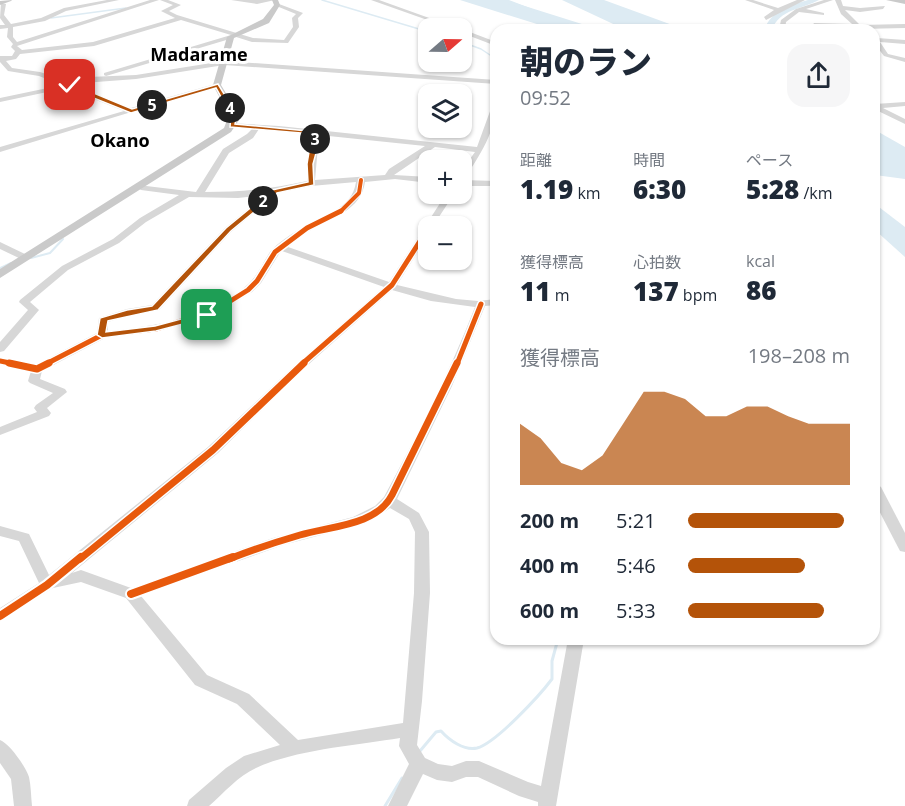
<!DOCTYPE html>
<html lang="ja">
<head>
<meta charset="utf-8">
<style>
  :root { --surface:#fff; --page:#f6f6f7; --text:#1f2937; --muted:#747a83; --accent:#b45309 }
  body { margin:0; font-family:"Open Sans","Noto Sans JP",sans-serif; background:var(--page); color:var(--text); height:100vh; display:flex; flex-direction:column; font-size:22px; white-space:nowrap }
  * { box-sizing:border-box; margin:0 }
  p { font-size:20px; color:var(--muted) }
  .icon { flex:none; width:33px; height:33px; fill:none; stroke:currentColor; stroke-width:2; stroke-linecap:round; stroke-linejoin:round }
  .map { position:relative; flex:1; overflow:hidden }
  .side { position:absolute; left:490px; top:24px; width:390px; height:621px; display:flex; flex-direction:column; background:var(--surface); border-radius:18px; box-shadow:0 2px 4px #0004 }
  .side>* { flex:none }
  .needle { width:39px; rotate:70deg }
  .fabs { position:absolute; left:418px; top:18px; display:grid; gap:12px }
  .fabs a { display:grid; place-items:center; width:54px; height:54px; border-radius:12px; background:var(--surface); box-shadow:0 2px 4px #0004; font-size:30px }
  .pin { position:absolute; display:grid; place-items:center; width:51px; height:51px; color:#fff; margin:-26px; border-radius:12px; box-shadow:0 3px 9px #0006 }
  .km { position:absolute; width:30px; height:30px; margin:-15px; border-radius:50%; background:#222; color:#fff; font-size:16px; line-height:30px; text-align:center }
  .round { display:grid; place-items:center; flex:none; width:63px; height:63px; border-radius:18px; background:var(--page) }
  .headline { display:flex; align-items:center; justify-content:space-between; height:102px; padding:0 30px }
  h1 { font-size:33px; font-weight:800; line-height:45px }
  .stats { display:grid; grid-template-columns:repeat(3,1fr); gap:9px; height:102px; padding:6px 30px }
  .stats div { display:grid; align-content:center }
  .stats b { font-size:26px; font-weight:800 }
  .stats small { font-size:16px; font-weight:400 }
  .stats p { font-size:16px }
  .chart { height:168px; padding:12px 30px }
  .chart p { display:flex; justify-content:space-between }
  .chart svg { width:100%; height:108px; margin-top:6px; fill:var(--accent); opacity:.7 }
  ul { padding:0 30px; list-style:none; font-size:20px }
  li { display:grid; grid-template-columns:96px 72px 1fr; align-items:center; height:45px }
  li i { height:15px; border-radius:8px; background:var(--accent) }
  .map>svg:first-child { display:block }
</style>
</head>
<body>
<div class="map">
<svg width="905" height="806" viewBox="0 0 905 806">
  <rect width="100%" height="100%" fill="#fff"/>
  <g fill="#ddebf3">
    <polygon points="460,0 509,0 587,30 556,30"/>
    <polygon points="562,0 604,0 686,30 626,30"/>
    <polygon points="875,130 905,147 905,179 875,175"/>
    <polygon points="875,204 905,227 905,257 875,230"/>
  </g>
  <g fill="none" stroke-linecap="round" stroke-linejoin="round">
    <g stroke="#ddebf3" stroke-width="1.5">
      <polyline points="322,0 429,32"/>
      <polyline points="51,18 126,8"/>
      <polyline points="462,42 481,49 496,59"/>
    </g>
    <g stroke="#ddebf3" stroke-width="2">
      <polyline points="31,258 50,253 63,239"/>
      <polyline points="0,268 11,263"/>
    </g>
    <g stroke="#ddebf3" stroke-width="3">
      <path d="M420,751l16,-19 5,-1c8,9 23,20 36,17 19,-5 63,-53 75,-69v-18l6,-22"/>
      <polyline points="385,806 402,778"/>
    </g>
    <g fill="#ddebf3" fill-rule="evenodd">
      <polygon points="496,0 506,0 601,30 589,30"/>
      <path d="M808,0h11c-16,9 -40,9 -47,30h-8c7,-19 26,-25 44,-30z"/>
    </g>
    <g fill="#d7d7d7" fill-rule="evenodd">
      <polygon points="107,0 119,0 66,11 45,21 13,27 13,37 17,42 150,0 159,0 17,46 22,50 93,42 175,18 161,11 173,5 160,0 168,0 181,5 169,11 177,15 253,38 284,40 293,27 292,18 296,14 274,5 279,4 303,13 298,18 299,27 288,43 252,42 233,36 233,38 106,76 104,75 104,73 231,35 181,20 94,46 20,54 16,59 6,61 12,68 40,72 70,82 89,77 136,75 224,61 496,80 496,84 224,65 136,79 83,83 73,86 131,108 215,84 220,85 0,152 0,147 124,111 66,88 0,102 0,98 62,85 39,76 8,71 0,62 0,56 12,56 15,51 11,47 13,44 7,37 8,28 0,29 0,25 5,25 0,18 1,3 6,4 4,15 11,24 41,18 64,8"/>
      <polygon points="231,0 275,0 257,4"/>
      <polygon points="371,0 379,0 457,28 450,28"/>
      <polygon points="745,0 753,0 778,8 797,0 805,0 766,20 764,17 774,10"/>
      <polygon points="824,0 833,0 806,9 824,13 824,15 799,12 786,22 785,30 779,30 781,20 796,9"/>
      <polygon points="835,0 841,0 843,6 860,8 885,6 883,9 860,12 845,10 860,25 905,24 905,28 860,29 812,26 814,23 852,24 841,14"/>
      <polygon points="462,29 496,42 496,46 462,33"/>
      <polygon points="874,36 877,38 905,40 905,44 880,42 888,54 905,58 905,62 884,56 874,43"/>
      <polygon points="905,102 905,106 883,108 905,119 905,124 874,109 875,104"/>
      <path d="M493,103h3c0,28 -16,52 -31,75h-3v-8l13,-18 -40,-5 -41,28 35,2v6l-34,-4 -30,3c-4,28 -32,35 -54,48 -8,4 -15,11 -23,17l101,35 57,-88h8l-21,32h-4v8l-32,51 59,14 22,2 18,-2v6l-11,1 -33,80 -55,113 22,14 10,19 1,61 -8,108 -5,44 8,13 13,6 14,2 14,-5h13l49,21 13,4 27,-147h16l-28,167h-18v-4l-19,-6 -41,-19h-12l-14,5 -15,-2 -14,-6 -16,32h-19l21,-42 -10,-18 1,-8c-42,7 -106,12 -144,30 -18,8 -32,25 -47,38h-22l2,-6 37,-32 18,-12 36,-11 -43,-41 -42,-19 -69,-87 -45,-16 -28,6 -53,34v-14l39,-25 -20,-42 -19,-5v-10l29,8 20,41 159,-128 84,-79 92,-81 -102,-36 -3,3 -18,29 -9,9 -32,20 -64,20 -51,6 -63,33 -2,8 25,10 2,3 -20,16 4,5 -2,3 -49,19v-8l37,-15 -3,-4 2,-3 17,-12 -23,-10 -2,-2 3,-10 -31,-7v-6l36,7 61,-32 2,-15 28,-9 25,-4 73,-77 40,-33 -27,3 -49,-1 -43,25 -27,21 -51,27 -38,32 9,8 -35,41 -4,1v-10l28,-32 -9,-8 1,-2 42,-34 51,-27 27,-21 39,-23 -38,-5 -4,-3 1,-2 58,7 27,-43 24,-15 5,-5 -20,-2 -4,-2 1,-2 50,3 198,21zM259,129l52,5 -4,47c-35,8 -67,11 -102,11l24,-39 24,-15zM319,135l106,11 -36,23 -4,6 -70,5zM356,182c-4,28 -33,32 -53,45 -11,7 -26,16 -33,25 -8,12 -13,25 -24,34 -37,33 -92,40 -138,45v-9l21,-7 30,-5 72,-78 46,-39 34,-7zM392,290l39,11 44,6c-25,65 -58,128 -91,190l-9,9 -22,11 -80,21 -142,50 -50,-18 -9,3 146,-120 82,-81zM390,508l19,11 6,13 -1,61 -11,130 -105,17 -49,-46 -42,-19 -66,-79 142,-51 80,-21 11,-5z"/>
      <polygon points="462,180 496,181 496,186 462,186"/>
      <polygon points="0,242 27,255 29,257 24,260 21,259 0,249"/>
      <polygon points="874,483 881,487 905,533 905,552 900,551 874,501"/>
      <path d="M0,740c9,3 26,27 29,37 2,9 2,20 3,29h-18l-3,-27 -11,-16z"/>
    </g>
    <g fill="#cacaca" fill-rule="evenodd">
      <polygon points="12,0 11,1 0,5 0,1"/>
      <polygon points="272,0 278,0 280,5 269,23 234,38 221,85 239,115 239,120 231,132 0,278 0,269 224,128 229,115 213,85 227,37 263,19 274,5"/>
      <polygon points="886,0 905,0 905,4"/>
    </g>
    <g stroke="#fff" stroke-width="6">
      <polyline id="cycleway-far3" points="340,212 359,193 361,180"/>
    </g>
    <g stroke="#fff" stroke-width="8">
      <g id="cycleway-far2">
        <polyline points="0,361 15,364"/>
        <polyline points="46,364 102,335 156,329 216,310 248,290 257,281 275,252 307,228 341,211"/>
        <polyline points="302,364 392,285 429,227"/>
        <polyline points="457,364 481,304"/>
      </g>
    </g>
    <g stroke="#fff" stroke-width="10">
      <g id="cycleway-far1">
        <polyline points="9,363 37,369 49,363"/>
        <polyline points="80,559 213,450 304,363"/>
        <path d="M229,559c23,-9 47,-17 71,-24 30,-9 76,-9 92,-40l65,-132"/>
      </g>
    </g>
    <g stroke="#fff" stroke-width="12">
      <g id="cycleway">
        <polyline points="131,594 233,557"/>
        <polyline points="0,616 47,585 81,557"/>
      </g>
    </g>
    <use href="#cycleway-far3" stroke="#e8590c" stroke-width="4"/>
    <use href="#cycleway-far2" stroke="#e8590c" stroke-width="5"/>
    <use href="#cycleway-far1" stroke="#e8590c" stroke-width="7"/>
    <use href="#cycleway" stroke="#e8590c" stroke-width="8"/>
  </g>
  <polygon fill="#b45309" stroke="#fff" stroke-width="1.5" points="66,84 72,84 132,109 218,84 237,115 235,124 318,132 318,146 313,164 314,185 277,193 231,231 158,310 108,321 106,332 155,326 207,312 210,313 210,317 156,331 102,338 97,335 100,318 127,310 152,306 226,228 272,190 308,182 307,164 312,134 230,127 231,115 216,88 131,113 66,87"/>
  <g text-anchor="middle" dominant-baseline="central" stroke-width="6" stroke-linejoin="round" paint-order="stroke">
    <g font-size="18" font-weight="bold" fill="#000" stroke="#fff">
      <text x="199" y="54">Madarame</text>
      <text x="120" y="140">Okano</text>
    </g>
  </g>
</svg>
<div class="fabs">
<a><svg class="needle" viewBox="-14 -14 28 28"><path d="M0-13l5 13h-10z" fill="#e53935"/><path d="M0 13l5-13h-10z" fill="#747a83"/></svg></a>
<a><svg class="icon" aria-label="layers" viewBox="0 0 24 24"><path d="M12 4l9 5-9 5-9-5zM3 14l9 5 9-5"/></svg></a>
<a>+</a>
<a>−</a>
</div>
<div class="pin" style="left:207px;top:315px;background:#1e9e55"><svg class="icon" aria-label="arrive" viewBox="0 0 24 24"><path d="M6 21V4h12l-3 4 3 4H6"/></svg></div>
<div class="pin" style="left:70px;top:85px;background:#d93025"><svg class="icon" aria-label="check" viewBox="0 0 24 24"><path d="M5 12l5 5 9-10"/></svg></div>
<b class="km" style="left:263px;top:201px">2</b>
<b class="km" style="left:315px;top:139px">3</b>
<b class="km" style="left:230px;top:108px">4</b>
<b class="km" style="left:152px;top:105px">5</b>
<section class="side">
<div class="headline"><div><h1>朝のラン</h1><p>09:52</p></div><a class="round"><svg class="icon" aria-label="share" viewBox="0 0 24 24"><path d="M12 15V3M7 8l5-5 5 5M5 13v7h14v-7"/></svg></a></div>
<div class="stats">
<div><p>距離</p><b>1.19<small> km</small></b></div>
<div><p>時間</p><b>6:30</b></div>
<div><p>ペース</p><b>5:28<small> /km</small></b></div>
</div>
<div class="stats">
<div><p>獲得標高</p><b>11<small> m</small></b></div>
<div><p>心拍数</p><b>137<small> bpm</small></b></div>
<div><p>kcal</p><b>86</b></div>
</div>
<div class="chart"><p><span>獲得標高</span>198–208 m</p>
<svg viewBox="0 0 160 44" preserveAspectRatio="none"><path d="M0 44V19L10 25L20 35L30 38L40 32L50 19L60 6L70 6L80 9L90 16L100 16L110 12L120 12L130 16L140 19L150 19L160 19V44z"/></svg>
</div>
<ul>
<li><b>200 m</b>5:21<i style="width:96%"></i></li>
<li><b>400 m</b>5:46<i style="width:72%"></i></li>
<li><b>600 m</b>5:33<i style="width:84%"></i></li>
</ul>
</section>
</div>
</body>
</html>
